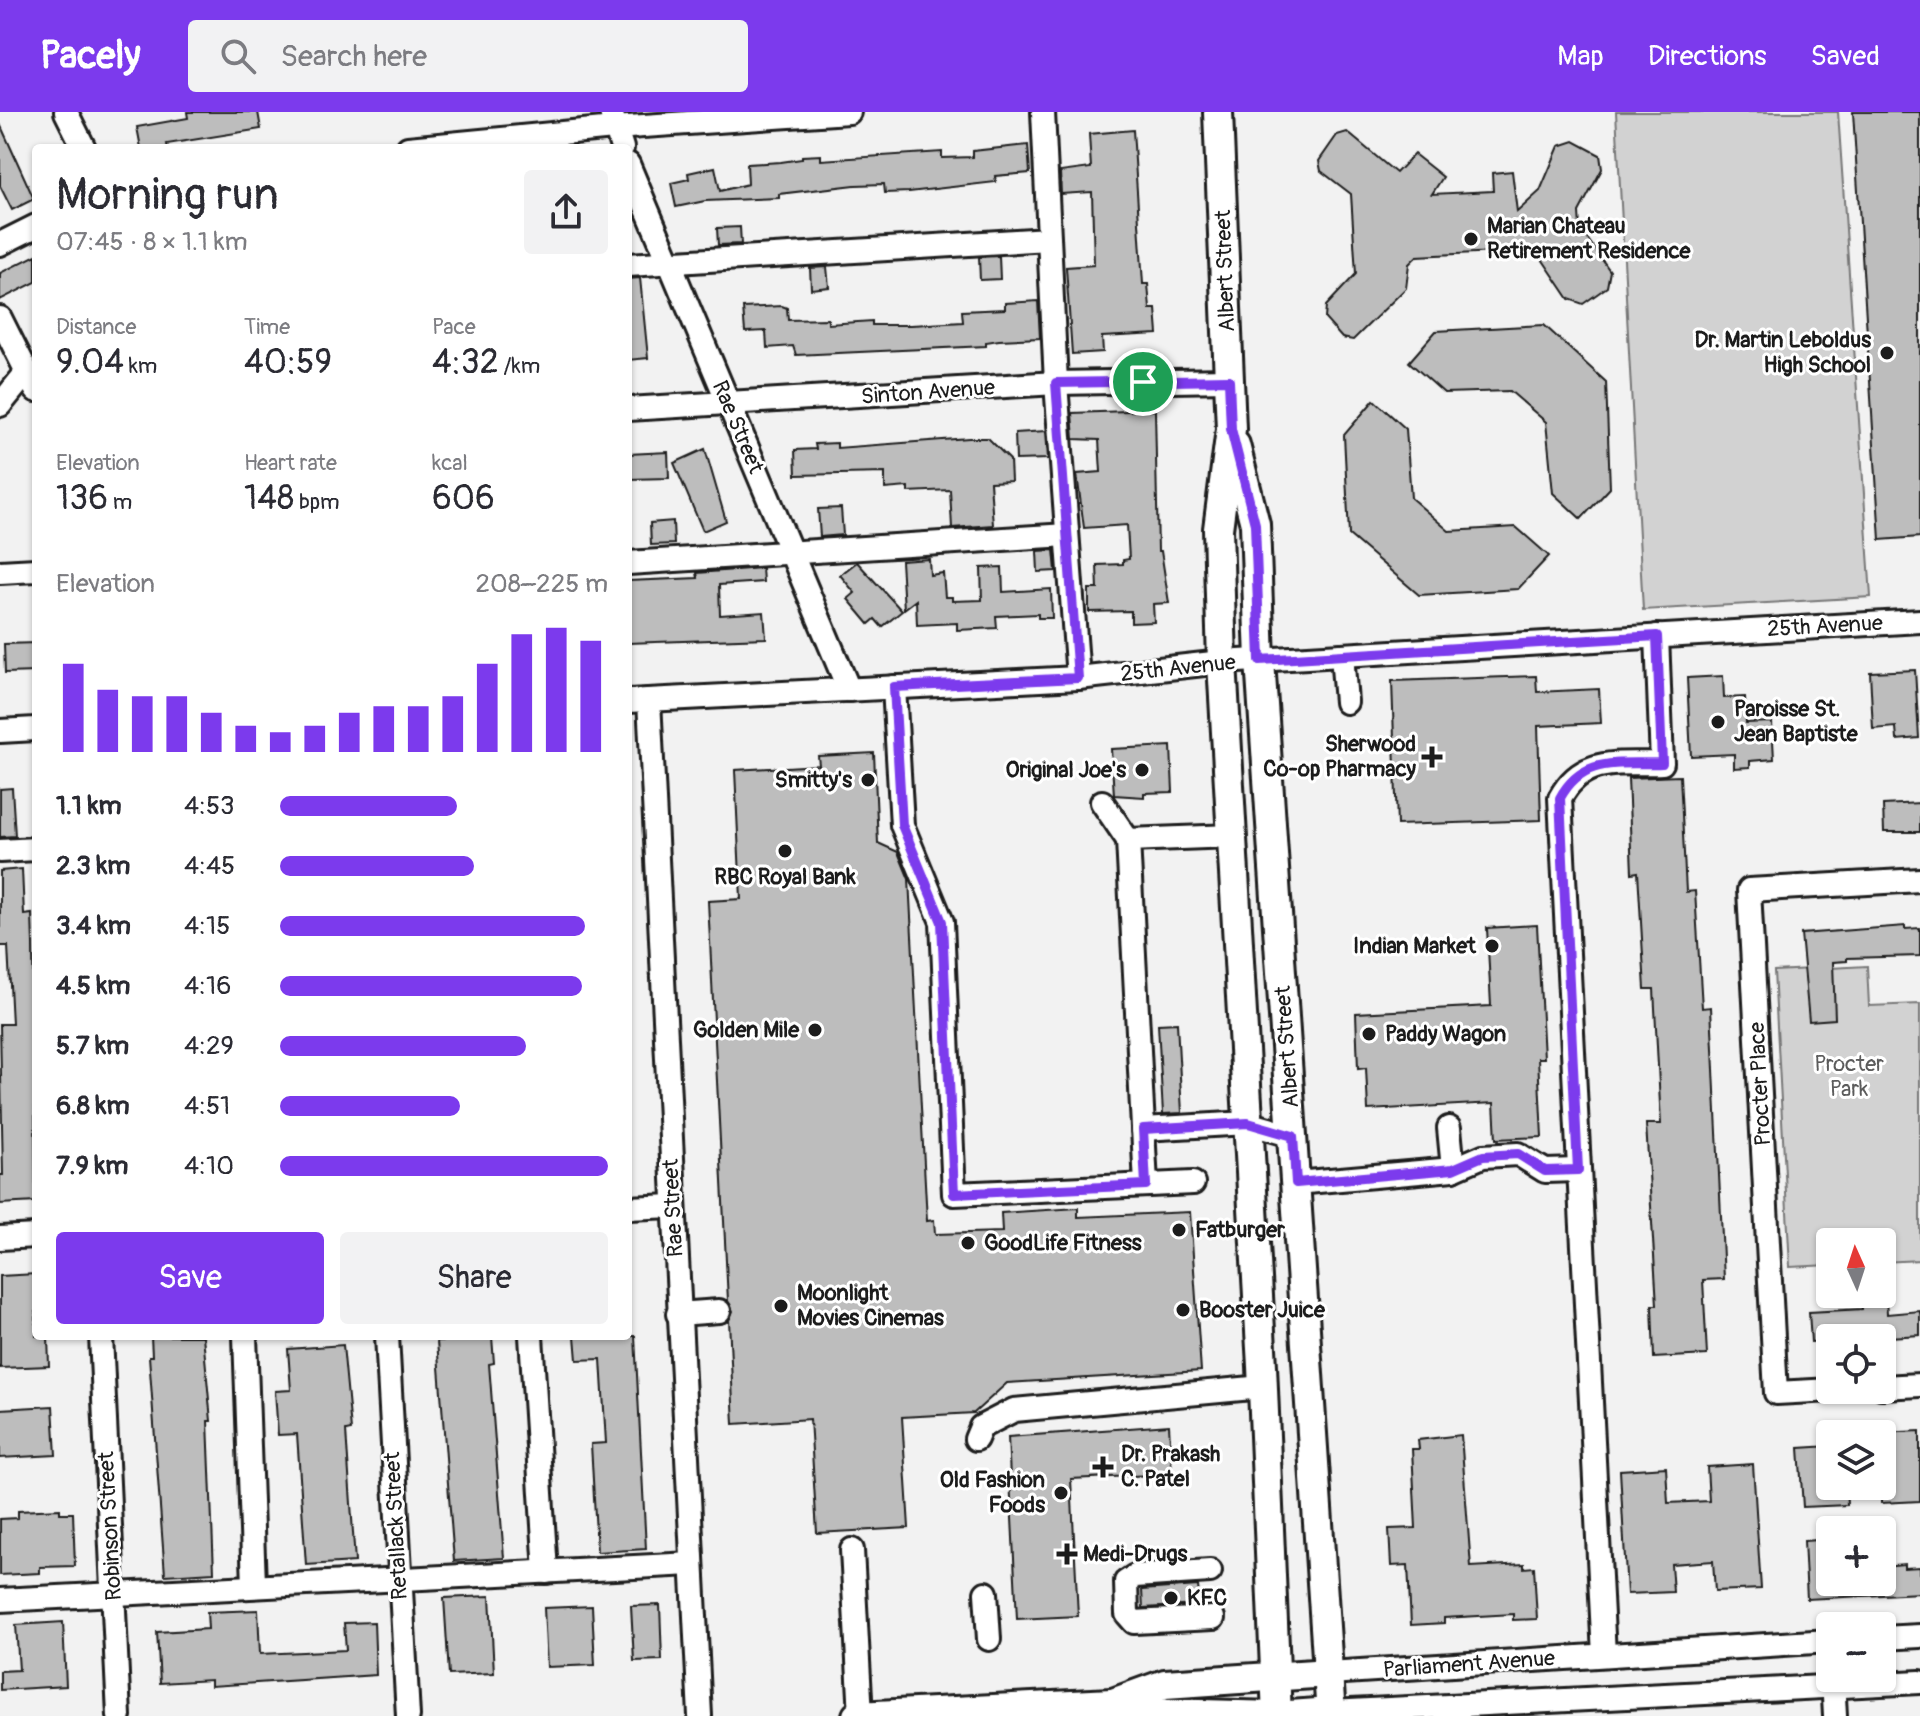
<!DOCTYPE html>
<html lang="en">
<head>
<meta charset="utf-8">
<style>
  :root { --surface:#fff; --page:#f2f2f3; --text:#2b2b33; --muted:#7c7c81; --accent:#7c3aed }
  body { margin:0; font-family:Pangolin,sans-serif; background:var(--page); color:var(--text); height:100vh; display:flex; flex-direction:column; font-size:30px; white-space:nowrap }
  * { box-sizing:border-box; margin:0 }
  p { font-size:26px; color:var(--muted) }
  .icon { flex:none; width:44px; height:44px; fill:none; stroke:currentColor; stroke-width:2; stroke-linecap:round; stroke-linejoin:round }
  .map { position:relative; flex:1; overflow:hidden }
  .sheet { position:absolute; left:32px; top:32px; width:600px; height:1196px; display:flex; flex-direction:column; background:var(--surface); border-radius:8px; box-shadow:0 2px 6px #0004 }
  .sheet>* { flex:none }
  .needle { width:52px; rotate:357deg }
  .controls { position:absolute; left:1816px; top:1116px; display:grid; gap:16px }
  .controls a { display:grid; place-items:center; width:80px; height:80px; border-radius:8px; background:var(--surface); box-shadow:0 2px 6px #0004; font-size:40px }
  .pin { position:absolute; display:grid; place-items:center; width:68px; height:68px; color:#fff; margin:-34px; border:4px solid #fff; border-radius:50%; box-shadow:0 2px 8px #0007 }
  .round { display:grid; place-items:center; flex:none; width:84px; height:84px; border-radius:8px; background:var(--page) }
  .headline { display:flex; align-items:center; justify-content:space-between; height:136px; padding:0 24px }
  h1 { font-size:44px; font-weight:600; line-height:60px }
  .metrics { display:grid; grid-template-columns:repeat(3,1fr); gap:12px; height:136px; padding:8px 24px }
  .metrics div { display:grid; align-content:center }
  .metrics b { font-size:34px; font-weight:600 }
  .metrics small { font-size:22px; font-weight:400 }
  .metrics p { font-size:22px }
  .chart { height:224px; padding:16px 24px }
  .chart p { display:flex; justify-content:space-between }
  .chart svg { width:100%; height:144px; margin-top:8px; stroke:var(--accent); stroke-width:6 }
  .button { display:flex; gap:16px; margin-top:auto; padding:16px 24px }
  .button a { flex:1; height:92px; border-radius:8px; background:var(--accent); color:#fff; font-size:32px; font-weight:600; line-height:92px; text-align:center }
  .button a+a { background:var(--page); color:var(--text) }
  ul { padding:0 24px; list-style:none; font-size:26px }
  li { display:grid; grid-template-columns:128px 96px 1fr; align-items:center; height:60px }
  li i { height:20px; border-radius:10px; background:var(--accent) }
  header { display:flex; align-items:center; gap:48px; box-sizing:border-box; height:112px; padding:0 40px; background:var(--accent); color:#fff }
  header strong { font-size:38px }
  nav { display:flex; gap:44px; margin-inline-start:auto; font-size:28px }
  .search { width:560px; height:72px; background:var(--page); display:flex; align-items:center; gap:20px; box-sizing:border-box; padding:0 28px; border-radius:8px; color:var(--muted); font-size:30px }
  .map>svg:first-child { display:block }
</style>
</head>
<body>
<header>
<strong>Pacely</strong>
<div class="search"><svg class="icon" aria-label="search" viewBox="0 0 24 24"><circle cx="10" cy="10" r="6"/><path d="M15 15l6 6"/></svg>Search here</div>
<nav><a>Map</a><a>Directions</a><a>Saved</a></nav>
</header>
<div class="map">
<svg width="1920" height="1604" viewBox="0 0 1920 1604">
  <rect width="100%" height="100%" fill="#f2f2f2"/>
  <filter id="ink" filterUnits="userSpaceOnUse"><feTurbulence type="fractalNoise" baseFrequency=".0125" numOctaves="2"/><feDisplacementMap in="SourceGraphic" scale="16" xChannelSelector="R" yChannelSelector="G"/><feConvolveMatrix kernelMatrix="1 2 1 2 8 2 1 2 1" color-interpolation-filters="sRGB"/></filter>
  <g filter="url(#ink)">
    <g fill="#d2d2d2" stroke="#777" stroke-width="2">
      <polygon points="1616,0 1838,0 1871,485 1643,498"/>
      <polygon points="1867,854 1869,894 1920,892 1920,1148 1882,1150 1882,1130 1830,1130 1830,1153 1790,1155 1774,859"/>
    </g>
    <g fill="#bdbdbd" stroke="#1c1c1c" stroke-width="2">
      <polygon points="187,0 258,0 261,17 167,32 168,36 141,36 137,15 188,6"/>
      <polygon points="1853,0 1920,0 1920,425 1880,428"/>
      <polygon points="0,12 34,87 12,98 0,74"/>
      <polygon points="1133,18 1143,172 1148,172 1150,197 1156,197 1158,222 1102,225 1103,240 1072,242 1066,155 1094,153 1092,80 1061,82 1060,60 1091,56 1089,22"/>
      <polygon points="1347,20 1396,61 1414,42 1443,65 1432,82 1493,79 1492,61 1512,59 1517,100 1540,79 1559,34 1574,29 1600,43 1602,57 1579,100 1580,116 1610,159 1607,175 1583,192 1569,187 1536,138 1417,144 1409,152 1406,176 1353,228 1342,226 1325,207 1326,194 1356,162 1351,82 1321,59 1319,49 1337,23"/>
      <polygon points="1028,33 1030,61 995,64 996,70 909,80 885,81 884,72 855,73 779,82 779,86 705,89 676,95 671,71 689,67 688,61 715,55 720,79 748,72 747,52 781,50 802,47 802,44 821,43 821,48 942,40 942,46 973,45 973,39"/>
      <polygon points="740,115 741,132 718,133 717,116"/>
      <polygon points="36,143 36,170 0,188 0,161"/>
      <polygon points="999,144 1000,167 980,168 979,145"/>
      <polygon points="827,155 829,175 811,177 810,156"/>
      <polygon points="640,166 648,246 628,248 628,167"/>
      <polygon points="1038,189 1040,226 999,228 986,230 986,234 796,243 793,234 767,236 766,219 745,220 743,196 782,194 787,196 788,208 828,207 828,212 872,209 872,213 911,213 963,210 962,199 1005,197 1005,191"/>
      <polygon points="1544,213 1606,270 1610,376 1581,407 1553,381 1546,310 1510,279 1444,281 1409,250 1436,219"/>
      <polygon points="1374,288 1406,317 1411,386 1449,419 1516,415 1549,444 1518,477 1419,483 1349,423 1344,323"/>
      <polygon points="1155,298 1158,439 1161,439 1169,491 1153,492 1154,510 1131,511 1131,499 1089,500 1089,477 1098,477 1097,453 1123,452 1123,448 1129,447 1127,413 1084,416 1077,362 1101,360 1099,328 1074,327 1072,301"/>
      <polygon points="1046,319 1048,347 1016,348 1015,321"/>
      <polygon points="969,326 988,326 1010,348 1011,369 990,370 993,413 952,416 950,378 908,380 908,375 885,377 885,361 796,363 795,338 816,337 815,332 837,331 837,336"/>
      <polygon points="705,337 726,409 703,419 674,351"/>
      <polygon points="668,340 669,366 628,367 628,342"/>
      <polygon points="841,396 843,423 820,425 818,397"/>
      <polygon points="673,409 674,432 651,433 650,411"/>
      <polygon points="1054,438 1056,459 1038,460 1037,439"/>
      <polygon points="929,447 930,463 943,461 945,485 952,485 952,489 982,488 981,456 1002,455 1003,480 1051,477 1052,506 1038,506 1038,502 996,504 997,516 957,518 957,511 917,513 916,488 904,497 901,449"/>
      <polygon points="857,450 902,499 882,515 875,507 869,512 848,487 855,481 840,463"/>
      <polygon points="762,456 763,470 719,473 720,503 764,500 766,526 628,531 628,469 698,466 697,461"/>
      <polygon points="36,531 36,560 5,561 4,532"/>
      <polygon points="1915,558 1919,626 1897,628 1896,615 1873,617 1870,560"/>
      <polygon points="1536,564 1537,580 1599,577 1601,611 1538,614 1541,708 1397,713 1392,569"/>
      <polygon points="1723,564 1724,586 1745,585 1746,611 1772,610 1774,647 1750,649 1750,655 1734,656 1734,642 1691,644 1687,566"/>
      <polygon points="1171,634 1173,680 1144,681 1144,685 1114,683 1111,637"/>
      <polygon points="874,641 878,731 898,740 909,767 927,1109 934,1108 935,1122 1002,1120 1001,1101 1078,1096 1078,1105 1190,1100 1201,1259 1007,1271 974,1301 902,1305 909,1416 817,1421 810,1307 734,1312 729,1208 733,1199 728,1189 708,789 741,787 735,658 819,653 818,644"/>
      <polygon points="1680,664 1686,780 1695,779 1702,896 1711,895 1724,1167 1703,1168 1707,1243 1654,1246 1652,1193 1657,1193 1646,1012 1661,1012 1654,877 1645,877 1638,760 1632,761 1628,666"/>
      <polygon points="12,676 15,724 0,725 0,677"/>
      <polygon points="1920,691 1920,720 1884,720 1883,693"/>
      <polygon points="22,757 24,803 32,802 33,832 36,1090 0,1092 0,1063 3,1063 0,912 12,912 8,834 0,834 0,759"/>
      <polygon points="1537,813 1544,946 1538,946 1542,1025 1496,1027 1494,991 1368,998 1366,956 1358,957 1356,901 1491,894 1487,816"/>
      <polygon points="1905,814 1905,817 1920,816 1920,844 1847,846 1847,849 1833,850 1835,907 1809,909 1801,822"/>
      <polygon points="1177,911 1182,1001 1163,1002 1158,912"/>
      <polygon points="36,1162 36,1224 48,1224 49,1254 0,1256 0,1164"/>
      <polygon points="1886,1186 1887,1202 1920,1199 1920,1223 1811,1230 1809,1200 1862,1197 1861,1187"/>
      <polygon points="151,1224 203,1224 211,1309 208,1309 214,1460 165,1463 149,1244 152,1244"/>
      <polygon points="575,1224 635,1224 646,1437 597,1440 591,1332 606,1331 601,1247 577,1248"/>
      <polygon points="492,1225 494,1251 489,1252 504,1446 454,1449 437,1229"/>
      <polygon points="343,1233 351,1318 346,1319 355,1450 306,1453 297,1322 278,1323 275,1279 291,1278 288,1237"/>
      <polygon points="53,1294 56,1343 0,1346 0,1297"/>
      <polygon points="1169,1313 1172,1362 1071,1367 1078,1504 1017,1507 1008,1325"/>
      <polygon points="1920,1319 1920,1389 1881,1391 1882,1321"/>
      <polygon points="1461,1323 1471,1455 1524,1452 1524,1456 1534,1455 1537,1507 1513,1508 1513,1502 1444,1506 1444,1511 1411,1513 1408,1453 1391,1454 1389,1417 1416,1416 1412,1337 1419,1337 1418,1328"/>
      <polygon points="1830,1334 1830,1374 1846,1374 1847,1393 1803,1395 1799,1336"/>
      <polygon points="1753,1352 1761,1477 1715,1479 1713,1449 1671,1452 1673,1480 1627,1482 1620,1358 1666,1355 1668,1391 1709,1389 1707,1355"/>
      <polygon points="60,1397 60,1401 73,1401 75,1454 40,1455 40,1461 0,1463 0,1407 18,1406 18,1399"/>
      <polygon points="1830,1427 1830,1470 1882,1470 1882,1454 1904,1452 1904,1456 1920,1455 1920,1481 1807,1487 1804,1429"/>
      <polygon points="1198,1474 1200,1493 1143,1496 1142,1478"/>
      <polygon points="490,1484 494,1561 449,1563 444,1486"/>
      <polygon points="660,1493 662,1548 634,1549 631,1494"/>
      <polygon points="592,1494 595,1553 547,1555 544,1496"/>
      <polygon points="258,1498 260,1542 346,1538 344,1511 374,1510 376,1563 211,1574 211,1568 160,1571 157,1520 208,1517 207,1500"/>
      <polygon points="63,1510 66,1574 0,1578 0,1559 19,1558 16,1513"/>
    </g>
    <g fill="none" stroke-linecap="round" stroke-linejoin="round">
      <g stroke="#1c1c1c" stroke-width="28">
        <g id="minor">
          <polyline points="66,0 84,36"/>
          <polyline points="611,0 622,36"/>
          <polyline points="1043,0 1056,271 1078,566"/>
          <polyline points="408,36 614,16 849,0"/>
          <polyline points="628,52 849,578"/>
          <polyline points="0,132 36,114"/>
          <polyline points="628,153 1049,127"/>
          <polyline points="0,206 36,278"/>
          <polyline points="0,293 27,260"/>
          <polyline points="628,297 1056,271 1229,268"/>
          <polyline points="628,451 1067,423"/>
          <polyline points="0,460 36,458"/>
          <polyline points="1342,543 1346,590"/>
          <polyline points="894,575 902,713 942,810 954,1082 1193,1071"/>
          <polyline points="649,588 700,1604"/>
          <polyline points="628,589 1078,566 1222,550 1920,509"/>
          <polyline points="0,619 36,617"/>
          <polyline points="1102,690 1128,728 1232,724"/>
          <polyline points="1128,728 1146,1073"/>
          <polyline points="0,739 36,737"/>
          <polyline points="1449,1016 1453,1057"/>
          <polyline points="1143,1017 1248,1011 1293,1024"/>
          <polyline points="1296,1071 1453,1057 1483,1044 1518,1042 1545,1059 1578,1058"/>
          <polyline points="628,1096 673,1094"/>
          <polyline points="0,1126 36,1124"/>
          <polyline points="678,1202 719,1199"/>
          <polyline points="101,1224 119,1604"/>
          <polyline points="245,1224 254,1473"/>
          <polyline points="387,1224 408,1604"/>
          <polyline points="531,1224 546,1460"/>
          <polyline points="1882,1275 1920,1273"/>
          <polyline points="1832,1278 1776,1281 1749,778 1920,768"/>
          <polyline points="976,1327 981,1315 1014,1298 1263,1275"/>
          <polyline points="852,1438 861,1604"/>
          <polyline points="1210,1459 1135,1464 1126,1470 1127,1502 1134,1510 1213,1506"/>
          <polyline points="986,1481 989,1527"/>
          <polyline points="0,1488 692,1452"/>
          <polyline points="1882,1526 1920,1524"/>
          <path d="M1604,1543l-44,-857c23,-43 59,-33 102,-35l-5,-127"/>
          <polyline points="1329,1561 1830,1529"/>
          <polyline points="1833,1566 1835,1604"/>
          <polyline points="1331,1600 1920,1570"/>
        </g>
      </g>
      <g stroke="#1c1c1c" stroke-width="34">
        <g id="major">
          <polyline points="1218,0 1231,317 1218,417 1222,550 1262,1254 1277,1604"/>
          <polyline points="1235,333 1255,412 1260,548 1331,1604"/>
          <polyline points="1113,1591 1165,1572 1329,1561"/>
          <polyline points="857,1604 1112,1591 1161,1601 1277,1604 1331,1600"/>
        </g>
      </g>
      <use href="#minor" stroke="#fff" stroke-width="22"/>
      <use href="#major" stroke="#fff" stroke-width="28"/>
    </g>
  </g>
  <g fill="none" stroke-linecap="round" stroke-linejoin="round" filter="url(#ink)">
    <g stroke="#fff" stroke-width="16">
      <path id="route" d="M1229,268l2,49 24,95 5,136 397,-24 5,127c-43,2 -79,-8 -102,35l18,372 -33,1 -27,-17 -35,2 -30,13 -157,14 -3,-47 -45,-13 -105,6 3,56 -192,9 -12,-272 -40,-97 -8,-138 184,-9 -22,-295z"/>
    </g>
    <use href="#route" stroke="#7c3aed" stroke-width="10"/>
  </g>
  <g fill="#1c1c1c" stroke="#fff" stroke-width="3">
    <circle cx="1471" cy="127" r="8"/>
    <circle cx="1887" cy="241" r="8"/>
    <circle cx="1718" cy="610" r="8"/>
    <path d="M1428 633h8v8h8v8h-8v8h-8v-8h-8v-8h8z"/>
    <circle cx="1142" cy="658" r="8"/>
    <circle cx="868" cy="668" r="8"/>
    <circle cx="785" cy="739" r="8"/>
    <circle cx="1492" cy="834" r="8"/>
    <circle cx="815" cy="918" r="8"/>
    <circle cx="1369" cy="922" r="8"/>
    <circle cx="1179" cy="1118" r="8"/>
    <circle cx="968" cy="1131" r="8"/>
    <circle cx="781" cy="1194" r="8"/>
    <circle cx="1183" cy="1198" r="8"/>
    <path d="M1099 1343h8v8h8v8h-8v8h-8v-8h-8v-8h8z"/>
    <circle cx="1061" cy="1381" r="8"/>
    <path d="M1063 1430h8v8h8v8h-8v8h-8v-8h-8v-8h8z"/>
    <circle cx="1171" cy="1486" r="8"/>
  </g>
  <g text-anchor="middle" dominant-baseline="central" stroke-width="6" stroke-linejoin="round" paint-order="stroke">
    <g font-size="22" font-weight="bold" fill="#1c1c1c" stroke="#fff" text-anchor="start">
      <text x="1487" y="114">Marian Chateau<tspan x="1487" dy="25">Retirement Residence</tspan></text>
      <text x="1871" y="228" text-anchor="end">Dr. Martin Leboldus<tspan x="1871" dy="25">High School</tspan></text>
      <text x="1734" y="597">Paroisse St.<tspan x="1734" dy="25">Jean Baptiste</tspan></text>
      <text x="1416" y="632" text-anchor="end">Sherwood<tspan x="1416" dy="25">Co-op Pharmacy</tspan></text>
      <text x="1126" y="658" text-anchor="end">Original Joe's</text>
      <text x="852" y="668" text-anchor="end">Smitty's</text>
      <text x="785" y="765" text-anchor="middle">RBC Royal Bank</text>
      <text x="1476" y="834" text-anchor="end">Indian Market</text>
      <text x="799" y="918" text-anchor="end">Golden Mile</text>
      <text x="1385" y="922">Paddy Wagon</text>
      <text x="1195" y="1118">Fatburger</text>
      <text x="984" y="1131">GoodLife Fitness</text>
      <text x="797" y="1181">Moonlight<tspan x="797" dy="25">Movies Cinemas</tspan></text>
      <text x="1199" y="1198">Booster Juice</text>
      <text x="1121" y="1342">Dr. Prakash<tspan x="1121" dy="25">C. Patel</tspan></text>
      <text x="1045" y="1368" text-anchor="end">Old Fashion<tspan x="1045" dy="25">Foods</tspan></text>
      <text x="1083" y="1442">Medi-Drugs</text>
      <text x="1187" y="1486">KFC</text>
    </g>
    <g font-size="22" fill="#1c1c1c" stroke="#fff">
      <text transform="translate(1225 159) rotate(-92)">Albert Street</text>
      <text transform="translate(928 280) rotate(-4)">Sinton Avenue</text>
      <text transform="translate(738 315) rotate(67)">Rae Street</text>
      <text transform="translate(1825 514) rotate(-3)">25th Avenue</text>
      <text transform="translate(1178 556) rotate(-6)">25th Avenue</text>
      <text transform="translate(1287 935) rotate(-94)">Albert Street</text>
      <text transform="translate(1760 972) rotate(-93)">Procter Place</text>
      <text transform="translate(673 1096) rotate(-93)">Rae Street</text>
      <text transform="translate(110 1414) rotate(-93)">Robinson Street</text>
      <text transform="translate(396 1414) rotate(-93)">Retallack Street</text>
      <text transform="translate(1469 1552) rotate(-4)">Parliament Avenue</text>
    </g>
    <g font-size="22" fill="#5c5c5c" stroke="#fff">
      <text x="1849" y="952">Procter<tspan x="1849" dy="25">Park</tspan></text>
    </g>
  </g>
</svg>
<div class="controls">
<a><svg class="needle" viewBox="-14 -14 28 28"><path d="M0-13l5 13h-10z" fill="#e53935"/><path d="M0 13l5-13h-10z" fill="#7c7c81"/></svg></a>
<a><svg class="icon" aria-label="locate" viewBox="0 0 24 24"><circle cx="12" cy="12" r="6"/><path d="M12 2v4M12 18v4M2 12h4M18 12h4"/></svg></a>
<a><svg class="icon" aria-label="layers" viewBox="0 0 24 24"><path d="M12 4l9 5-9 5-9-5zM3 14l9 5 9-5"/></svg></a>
<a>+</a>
<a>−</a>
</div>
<div class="pin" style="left:1143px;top:270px;background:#1e9e55"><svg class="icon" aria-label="arrive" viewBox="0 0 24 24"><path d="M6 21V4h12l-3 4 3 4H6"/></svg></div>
<section class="sheet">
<div class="headline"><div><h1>Morning run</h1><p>07:45 · 8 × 1.1 km</p></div><a class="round"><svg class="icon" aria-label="share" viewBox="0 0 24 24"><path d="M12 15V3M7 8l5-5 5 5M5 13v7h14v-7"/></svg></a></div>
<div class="metrics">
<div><p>Distance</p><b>9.04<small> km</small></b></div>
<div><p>Time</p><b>40:59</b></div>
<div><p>Pace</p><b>4:32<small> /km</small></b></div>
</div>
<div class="metrics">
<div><p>Elevation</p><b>136<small> m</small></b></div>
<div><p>Heart rate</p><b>148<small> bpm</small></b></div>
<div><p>kcal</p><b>606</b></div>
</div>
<div class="chart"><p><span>Elevation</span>208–225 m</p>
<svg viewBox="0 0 160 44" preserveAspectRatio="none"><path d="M5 44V17M15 44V25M25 44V27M35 44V27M45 44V32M55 44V36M65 44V38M75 44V36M85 44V32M95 44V30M105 44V30M115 44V27M125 44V17M135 44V8M145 44V6M155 44V10"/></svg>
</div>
<ul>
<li><b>1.1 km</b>4:53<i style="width:54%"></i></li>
<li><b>2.3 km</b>4:45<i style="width:59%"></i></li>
<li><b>3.4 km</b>4:15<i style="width:93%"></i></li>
<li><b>4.5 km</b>4:16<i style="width:92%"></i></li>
<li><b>5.7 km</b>4:29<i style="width:75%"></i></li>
<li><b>6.8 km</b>4:51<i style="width:55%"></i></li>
<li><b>7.9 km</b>4:10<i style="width:100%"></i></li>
</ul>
<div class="button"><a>Save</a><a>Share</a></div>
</section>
</div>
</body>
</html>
